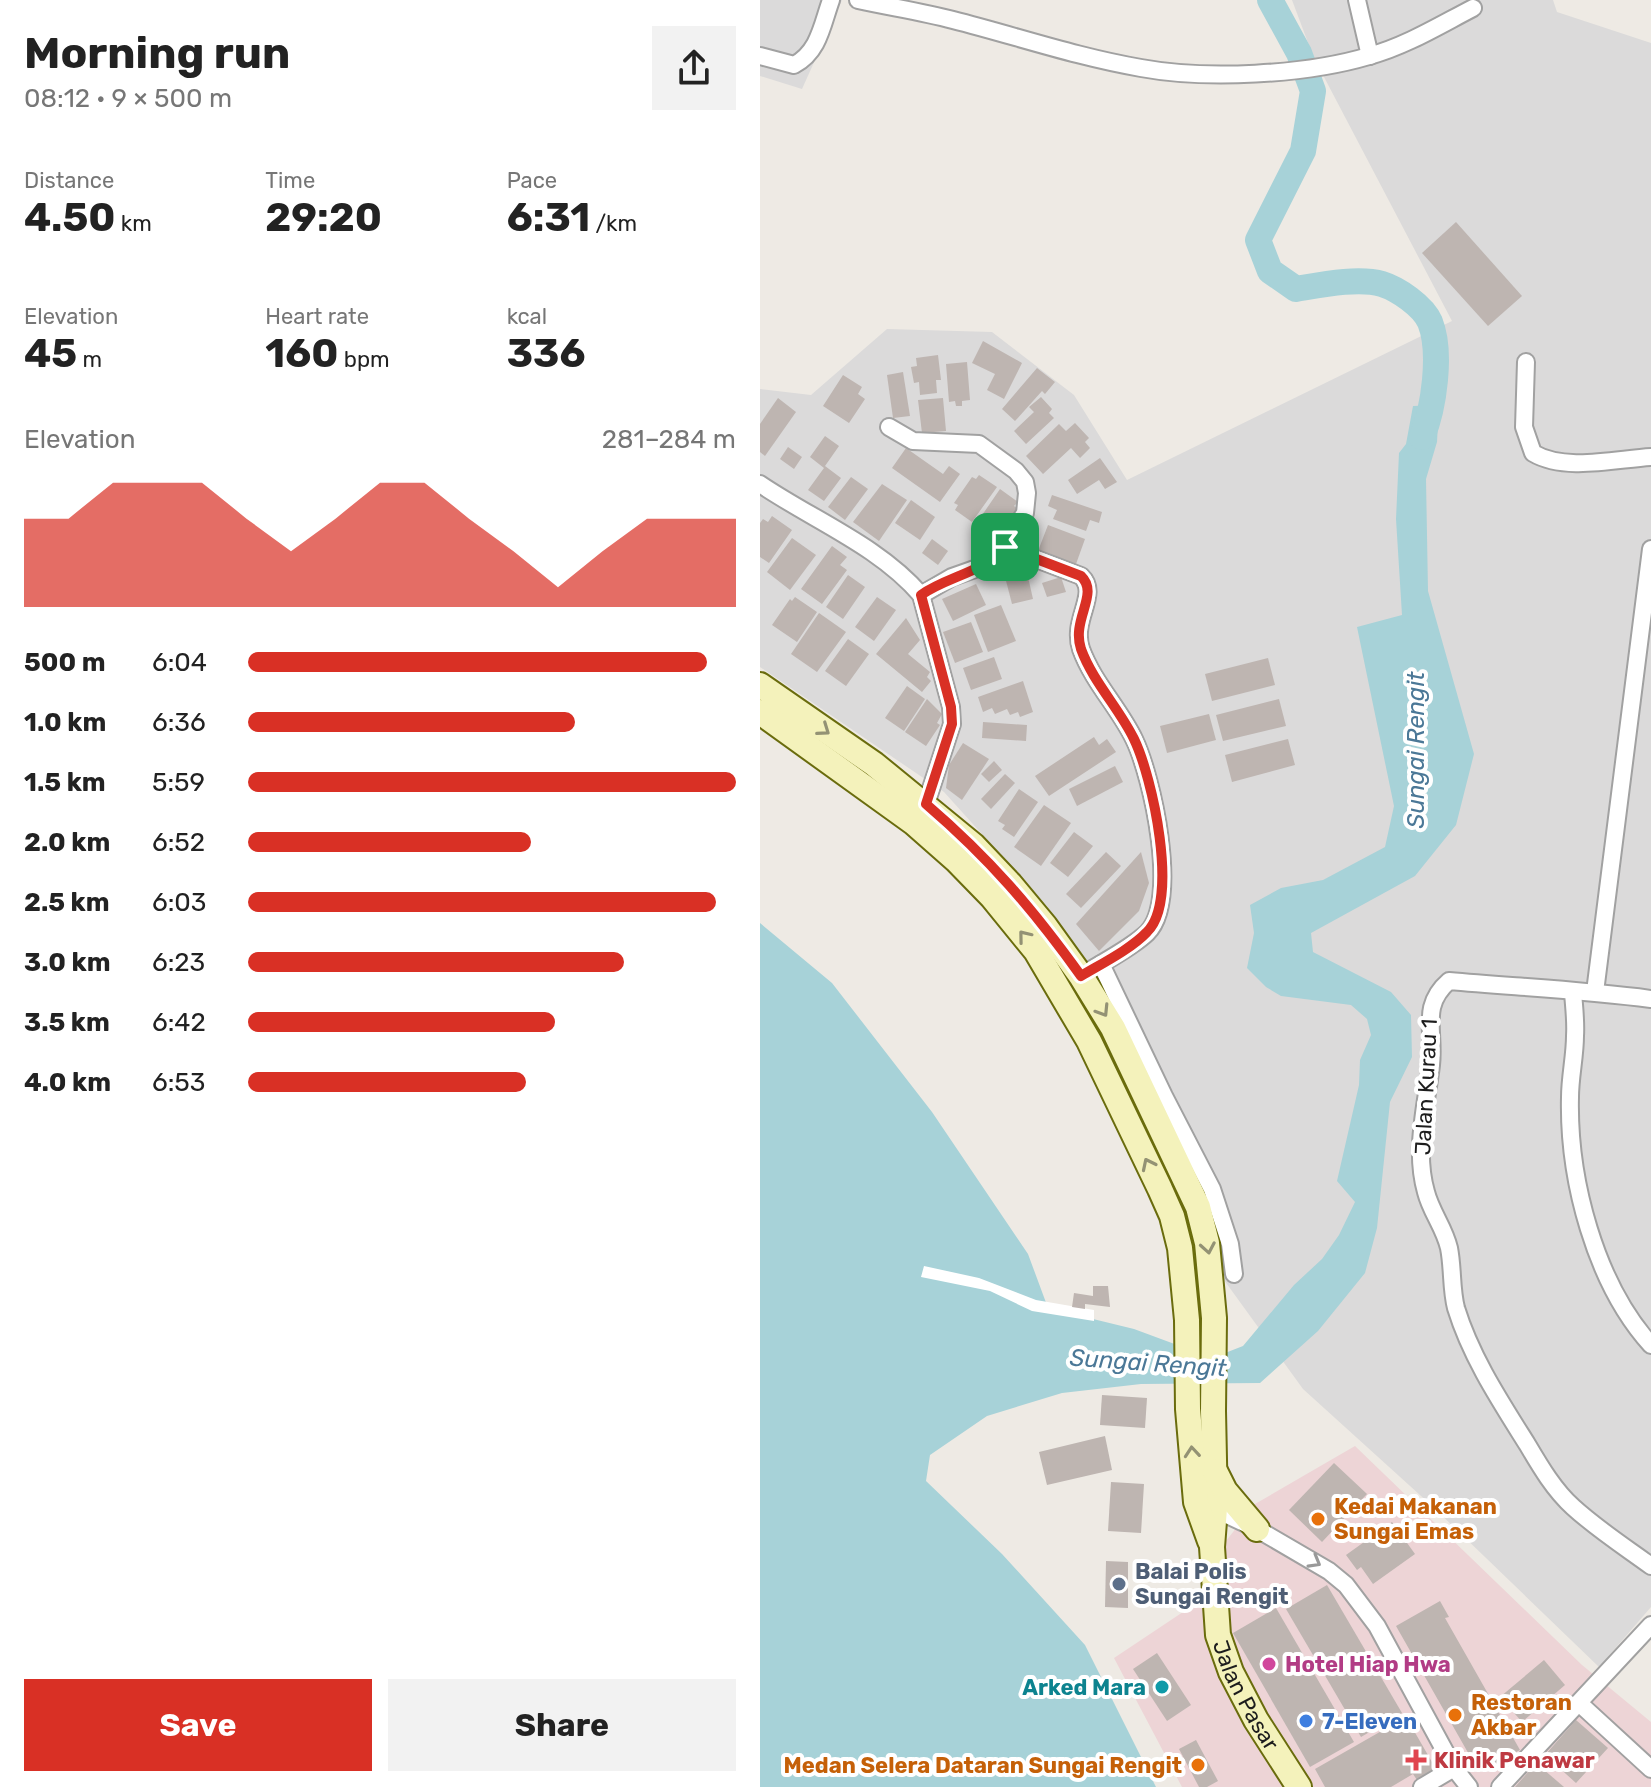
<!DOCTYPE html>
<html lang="en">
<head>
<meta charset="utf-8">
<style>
  :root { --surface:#fff; --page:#f2f2f2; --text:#222; --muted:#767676; --accent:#d93025 }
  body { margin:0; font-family:Rubik,sans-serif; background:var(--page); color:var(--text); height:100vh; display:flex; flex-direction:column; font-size:30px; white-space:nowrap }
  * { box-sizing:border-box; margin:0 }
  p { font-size:26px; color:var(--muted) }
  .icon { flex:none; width:44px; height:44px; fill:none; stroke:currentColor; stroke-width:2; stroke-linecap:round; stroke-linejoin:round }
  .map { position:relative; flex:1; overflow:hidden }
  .drawer { display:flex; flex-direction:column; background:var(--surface); width:760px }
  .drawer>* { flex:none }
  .pin { position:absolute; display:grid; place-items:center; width:68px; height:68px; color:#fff; margin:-34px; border-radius:16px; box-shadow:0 4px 12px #0006 }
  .round { display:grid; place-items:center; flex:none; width:84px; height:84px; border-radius:0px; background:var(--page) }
  .summary { display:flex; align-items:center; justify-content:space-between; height:136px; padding:0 24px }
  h1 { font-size:44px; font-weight:700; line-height:60px }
  .metrics { display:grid; grid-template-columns:repeat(3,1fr); gap:12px; height:136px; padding:8px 24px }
  .metrics div { display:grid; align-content:center }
  .metrics b { font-size:40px; font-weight:700 }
  .metrics small { font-size:22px; font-weight:400 }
  .metrics p { font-size:22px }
  .chart { height:224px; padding:16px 24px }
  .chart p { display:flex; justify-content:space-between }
  .chart svg { width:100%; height:144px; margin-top:8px; fill:var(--accent); opacity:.7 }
  .action { display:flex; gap:16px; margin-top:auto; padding:16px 24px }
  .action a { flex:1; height:92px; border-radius:0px; background:var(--accent); color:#fff; font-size:32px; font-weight:700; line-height:92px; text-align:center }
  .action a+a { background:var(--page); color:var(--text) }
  ul { padding:0 24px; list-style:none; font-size:26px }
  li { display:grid; grid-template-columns:128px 96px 1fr; align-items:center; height:60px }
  li i { height:20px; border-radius:10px; background:var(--accent) }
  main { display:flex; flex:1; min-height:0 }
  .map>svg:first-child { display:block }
</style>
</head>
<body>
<main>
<section class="drawer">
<div class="summary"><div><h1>Morning run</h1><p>08:12 · 9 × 500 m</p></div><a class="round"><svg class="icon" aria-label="share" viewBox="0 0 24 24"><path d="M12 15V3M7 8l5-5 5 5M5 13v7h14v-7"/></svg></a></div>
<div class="metrics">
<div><p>Distance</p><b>4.50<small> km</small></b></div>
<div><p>Time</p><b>29:20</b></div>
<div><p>Pace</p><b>6:31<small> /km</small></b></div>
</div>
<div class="metrics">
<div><p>Elevation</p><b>45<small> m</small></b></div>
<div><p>Heart rate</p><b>160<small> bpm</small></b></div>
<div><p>kcal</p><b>336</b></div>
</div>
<div class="chart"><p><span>Elevation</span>281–284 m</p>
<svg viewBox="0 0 160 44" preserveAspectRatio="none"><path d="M0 44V17L10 17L20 6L30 6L40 6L50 17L60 27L70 17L80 6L90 6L100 17L110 27L120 38L130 27L140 17L150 17L160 17V44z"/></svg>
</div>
<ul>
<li><b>500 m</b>6:04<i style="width:94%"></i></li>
<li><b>1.0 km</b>6:36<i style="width:67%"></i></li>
<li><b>1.5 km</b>5:59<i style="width:100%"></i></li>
<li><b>2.0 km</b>6:52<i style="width:58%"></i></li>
<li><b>2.5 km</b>6:03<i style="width:96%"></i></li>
<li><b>3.0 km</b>6:23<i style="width:77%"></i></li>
<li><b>3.5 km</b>6:42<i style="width:63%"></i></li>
<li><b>4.0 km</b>6:53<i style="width:57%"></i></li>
</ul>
<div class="action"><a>Save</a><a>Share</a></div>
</section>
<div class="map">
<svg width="891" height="1787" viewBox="0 0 891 1787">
  <rect width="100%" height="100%" fill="#eeeae4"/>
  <g fill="#dbdada">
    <polygon points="0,0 82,0 42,89 0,76"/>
    <polygon points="532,0 793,0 797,12 891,43 891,1607 839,1667 671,1505 543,1389 464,1280 447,1195 329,964 287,906 184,792 0,667 0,389 51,395 127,329 232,332 314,395 367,480 692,321 553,56"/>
  </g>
  <polygon fill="#edd4d6" points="595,1446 822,1665 891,1722 891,1787 422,1787 354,1658 465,1584 466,1541 495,1504"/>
  <polygon fill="#a7d2d8" points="679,405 677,442 666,479 668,591 714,754 696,825 655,876 551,933 553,952 631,992 651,1015 652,1057 630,1102 617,1228 605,1273 558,1331 500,1383 381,1384 302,1393 227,1416 170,1455 166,1481 242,1554 325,1645 396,1787 0,1787 0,923 72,983 172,1112 268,1254 288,1308 374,1329 428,1349 460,1355 483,1346 534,1285 562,1259 579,1235 595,1202 577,1181 599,1085 600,1060 611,1035 607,1019 591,1005 521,996 506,987 487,968 494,933 490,905 521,888 563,880 625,847 634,806 597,627 642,615 636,519 639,453 646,444 653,406"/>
  <polygon fill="#fff" points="164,1266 219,1278 276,1300 334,1310 334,1321 272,1311 230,1291 161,1277"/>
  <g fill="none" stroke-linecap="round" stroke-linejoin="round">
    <path stroke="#a7d2d8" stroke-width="26" d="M510,0l29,53 14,38 -10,60 -45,89 12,31 26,18c24,-4 62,-12 86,-5 16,5 41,22 48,38 12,30 4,86 -8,115"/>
  </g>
  <g fill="#beb5b1">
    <polygon points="696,222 762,296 728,326 662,253"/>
    <polygon points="223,341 262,363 244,399 227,390 235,374 212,363"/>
    <polygon points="178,355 181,380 176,380 177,393 160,395 159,382 154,383 151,367 157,366 156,358"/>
    <polygon points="207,362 210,400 202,401 202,406 196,406 195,401 189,402 186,364"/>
    <polygon points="277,368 295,382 285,394 282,391 255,421 242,409"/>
    <polygon points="143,372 150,416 133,418 127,375"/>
    <polygon points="83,375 102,387 98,394 105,399 89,423 63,406"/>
    <polygon points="281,397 292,409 289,413 294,418 266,444 254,431 274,412 269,407"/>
    <polygon points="18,398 36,412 5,456 0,452 0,424"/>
    <polygon points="183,398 186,431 162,433 158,400"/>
    <polygon points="315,423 329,438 325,442 330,448 320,458 311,448 283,474 266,456 299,424 306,431"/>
    <polygon points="65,436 79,446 65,466 81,478 64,501 48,490 64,468 50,457"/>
    <polygon points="28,447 42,457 34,469 20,459"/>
    <polygon points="146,448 183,474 189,466 200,474 180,502 132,468"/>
    <polygon points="340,458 357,482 345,489 339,480 317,494 308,480"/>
    <polygon points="219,475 237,487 212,522 195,510 198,505 194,503 212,477 216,479"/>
    <polygon points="91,477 108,489 85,520 68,507"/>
    <polygon points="122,484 147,500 119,541 93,522"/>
    <polygon points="240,489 258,502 254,506 258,509 240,535 237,532 233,537 216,524"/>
    <polygon points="292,495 342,512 339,523 330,520 326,531 293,519 297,510 288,506"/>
    <polygon points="151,500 175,517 160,540 135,523"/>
    <polygon points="12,516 32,530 9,563 0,557 0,523 3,519 8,522"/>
    <polygon points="288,525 325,539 316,564 278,551"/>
    <polygon points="32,538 56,555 30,590 7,572"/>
    <polygon points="172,539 188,551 178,565 162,553"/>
    <polygon points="72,546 87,557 80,565 87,570 62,604 41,589"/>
    <polygon points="266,568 273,599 252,604 244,573"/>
    <polygon points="88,575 105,587 83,619 66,607"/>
    <polygon points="301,577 306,592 287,597 282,583"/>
    <polygon points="216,584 226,605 193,621 182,599"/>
    <polygon points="35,597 57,612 37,642 12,625 30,599 32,601"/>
    <polygon points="117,597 136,610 114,641 95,627"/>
    <polygon points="241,605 256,641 228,652 214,615"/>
    <polygon points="59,613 86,632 57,672 31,654"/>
    <polygon points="146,618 160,640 148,654 170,672 167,677 171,681 162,692 116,654"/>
    <polygon points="211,622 223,652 195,663 183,632"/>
    <polygon points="88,639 109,654 86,686 65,671"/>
    <polygon points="234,657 242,679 211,690 203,668"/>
    <polygon points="508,658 515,685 452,701 445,674"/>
    <polygon points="263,681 273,712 260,717 258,712 250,715 247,709 235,714 232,708 223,712 218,697"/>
    <polygon points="147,686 165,699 144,731 125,718"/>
    <polygon points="167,699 182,714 177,723 180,725 166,746 145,732"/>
    <polygon points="519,699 526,726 463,741 456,715"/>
    <polygon points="449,714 456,740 407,753 400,726"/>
    <polygon points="223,722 267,725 266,741 222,738"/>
    <polygon points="334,737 339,745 347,739 356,752 289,796 275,776"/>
    <polygon points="528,739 535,765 472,782 465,755"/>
    <polygon points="203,743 229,759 202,800 186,788 189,765"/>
    <polygon points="234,761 242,770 229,782 221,774"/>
    <polygon points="355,766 363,782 317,806 309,789"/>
    <polygon points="245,774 255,783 231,809 221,799"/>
    <polygon points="259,789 278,802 254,837 242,829 245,825 238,821"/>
    <polygon points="284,805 311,823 281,866 254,847"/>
    <polygon points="314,832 333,846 308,877 290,863"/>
    <polygon points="346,852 361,866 321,908 306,894"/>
    <polygon points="381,852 389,883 379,911 339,951 316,924"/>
    <polygon points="333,1286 348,1286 350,1307 325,1304 325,1309 312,1307 314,1293 333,1296"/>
    <polygon points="342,1395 387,1398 385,1428 340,1425"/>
    <polygon points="345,1436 352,1470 287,1485 279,1452"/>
    <polygon points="574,1463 607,1494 562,1542 529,1510"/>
    <polygon points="351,1482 384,1484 381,1533 348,1531"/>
    <polygon points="632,1522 655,1554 613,1584 601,1567 597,1570 586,1555"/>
    <polygon points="346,1561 368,1562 368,1608 345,1607"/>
    <polygon points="567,1585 642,1713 601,1737 526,1609"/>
    <polygon points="680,1601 689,1617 685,1618 760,1750 719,1772 636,1626"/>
    <polygon points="516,1608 594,1742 550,1767 473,1633"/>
    <polygon points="397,1653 431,1705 407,1721 373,1669"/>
    <polygon points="784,1660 805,1685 762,1722 740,1697"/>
    <polygon points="646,1717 676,1769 657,1780 653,1774 631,1787 565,1787 555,1769"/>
    <polygon points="816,1720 848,1748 816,1783 785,1755"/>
    <polygon points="436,1740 458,1781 447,1787 439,1787 419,1749"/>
    <polygon points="776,1763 804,1787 755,1787"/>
  </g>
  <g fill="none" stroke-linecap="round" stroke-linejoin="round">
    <g stroke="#a1a1a1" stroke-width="20">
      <g id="minor">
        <path d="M98,0c32,7 64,12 95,20 63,16 124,37 188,48 65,12 164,7 228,-12 37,-10 71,-31 104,-48"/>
        <polyline points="597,0 610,56"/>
        <path d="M0,56l34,9c25,-13 28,-40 37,-65"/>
        <path d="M766,362l-2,65 9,26c32,19 83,6 118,4"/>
        <polyline points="129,427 153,441 219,444 256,471 265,482 267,493 265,513 236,557 226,565 192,577 161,595"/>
        <path d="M0,484c53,36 119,62 161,111l30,112 1,17 -26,80"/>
        <path d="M245,547l76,29c19,18 -10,43 0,73 12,33 38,59 53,90 18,37 46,162 13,194 -17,16 -46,30 -66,43"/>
        <polyline points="341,964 404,1096 452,1189 470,1244 474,1274"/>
        <path d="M813,992c1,15 3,29 2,44 0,20 -5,41 -5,61 -2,82 25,186 81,248"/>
        <polyline points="835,992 891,549"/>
        <path d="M891,999c-67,-9 -134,-12 -202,-18 -29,25 -14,50 -18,84 -5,42 -17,85 -5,127 5,20 18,35 23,56 4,20 2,41 7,60 15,49 44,93 71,136 13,22 27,46 46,63 24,22 52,40 78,59"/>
        <polyline points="448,1506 497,1529 569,1571 586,1585 617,1626 694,1768 709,1787"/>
        <polyline points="819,1703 891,1769"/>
        <polyline points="662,1787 694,1768"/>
        <polyline points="740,1787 891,1625"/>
      </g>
    </g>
    <g stroke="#6a6c0d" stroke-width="28">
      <g id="secondary">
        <path id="s1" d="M0,685l114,79 99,81 37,39 35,42 36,50 32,52 85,179 9,36 7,75 -1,93 2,97 -3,39 6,88 13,37 25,48 43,67"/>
        <polyline points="0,712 154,823 196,860 232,897 276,951 329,1041 400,1189 412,1216 420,1248 427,1320 428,1409 436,1502 450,1541"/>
        <polyline points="455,1471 465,1491 497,1529"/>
      </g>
    </g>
    <use href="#minor" stroke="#fff" stroke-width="16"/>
    <use href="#secondary" stroke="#f4f2bb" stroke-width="24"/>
  </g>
  <defs><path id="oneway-chevron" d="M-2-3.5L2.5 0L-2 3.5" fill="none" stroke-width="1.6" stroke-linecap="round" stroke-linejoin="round" transform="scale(2)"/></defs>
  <g stroke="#939274">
    <use href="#oneway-chevron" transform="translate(64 730) rotate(35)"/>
    <use href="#oneway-chevron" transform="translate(264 936) rotate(-129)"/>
    <use href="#oneway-chevron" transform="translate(343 1011) rotate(58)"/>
    <use href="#oneway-chevron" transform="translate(388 1164) rotate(-116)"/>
    <use href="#oneway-chevron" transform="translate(448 1248) rotate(80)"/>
    <use href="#oneway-chevron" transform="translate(432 1452) rotate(-95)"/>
  </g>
  <use stroke="#999" href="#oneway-chevron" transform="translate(555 1562) rotate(30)"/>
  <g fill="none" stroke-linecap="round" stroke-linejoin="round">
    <g stroke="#fff" stroke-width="16">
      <path id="route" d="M245,547l76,29c19,18 -10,43 0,73 12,33 38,59 53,90 18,37 46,161 13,193 -16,17 -46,32 -66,44 -49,-68 -91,-117 -155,-172l26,-80 -1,-17 -30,-112c27,-19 62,-22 84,-48z"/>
    </g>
    <use href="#route" stroke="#d93025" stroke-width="10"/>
  </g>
  <g fill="#e8710a" stroke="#fff" stroke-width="3">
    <circle cx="558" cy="1519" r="8"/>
    <circle cx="695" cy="1715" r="8"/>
    <circle cx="438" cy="1765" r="8"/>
  </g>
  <circle fill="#5c6f8a" stroke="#fff" stroke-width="3" cx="359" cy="1584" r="8"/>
  <circle fill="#d1479c" stroke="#fff" stroke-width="3" cx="509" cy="1664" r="8"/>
  <circle fill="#0f9aa8" stroke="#fff" stroke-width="3" cx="402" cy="1687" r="8"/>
  <circle fill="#3f7fe0" stroke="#fff" stroke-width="3" cx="546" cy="1721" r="8"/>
  <path fill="#e0444e" stroke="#fff" stroke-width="3" d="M652 1748h8v8h8v8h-8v8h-8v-8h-8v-8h8z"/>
  <g text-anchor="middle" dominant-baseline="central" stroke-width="8" stroke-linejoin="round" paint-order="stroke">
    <g font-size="22" fill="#1d1d1d" stroke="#fff">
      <text transform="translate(666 1087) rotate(-87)">Jalan Kurau 1</text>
      <text stroke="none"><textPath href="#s1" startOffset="1192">Jalan Pasar</textPath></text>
    </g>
    <g font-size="22" font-weight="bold" fill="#c56008" stroke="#fff" text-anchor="start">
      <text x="574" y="1506">Kedai Makanan<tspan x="574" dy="25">Sungai Emas</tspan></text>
      <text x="711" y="1702">Restoran<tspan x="711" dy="25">Akbar</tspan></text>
      <text x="422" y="1765" text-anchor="end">Medan Selera Dataran Sungai Rengit</text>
    </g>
    <g font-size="22" font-weight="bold" fill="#4e5e75" stroke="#fff" text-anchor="start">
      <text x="375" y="1571">Balai Polis<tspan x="375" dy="25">Sungai Rengit</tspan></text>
    </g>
    <g font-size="22" font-weight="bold" fill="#b23c85" stroke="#fff" text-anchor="start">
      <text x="525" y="1664">Hotel Hiap Hwa</text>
    </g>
    <g font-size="22" font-weight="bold" fill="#0d838f" stroke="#fff" text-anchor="end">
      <text x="386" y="1687">Arked Mara</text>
    </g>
    <g font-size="22" font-weight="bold" fill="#366cbe" stroke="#fff" text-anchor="start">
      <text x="562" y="1721">7-Eleven</text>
    </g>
    <g font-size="22" font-weight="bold" fill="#be3a42" stroke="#fff" text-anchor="start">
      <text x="674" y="1760">Klinik Penawar</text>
    </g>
    <g font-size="24" font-style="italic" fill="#4b7897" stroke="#fff">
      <text transform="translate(656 750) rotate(-90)">Sungai Rengit</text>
      <text transform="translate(388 1363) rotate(4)">Sungai Rengit</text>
    </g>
  </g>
</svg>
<div class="pin" style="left:245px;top:547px;background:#1e9e55"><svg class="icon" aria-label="arrive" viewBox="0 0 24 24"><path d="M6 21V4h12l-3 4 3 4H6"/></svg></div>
</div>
</main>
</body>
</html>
